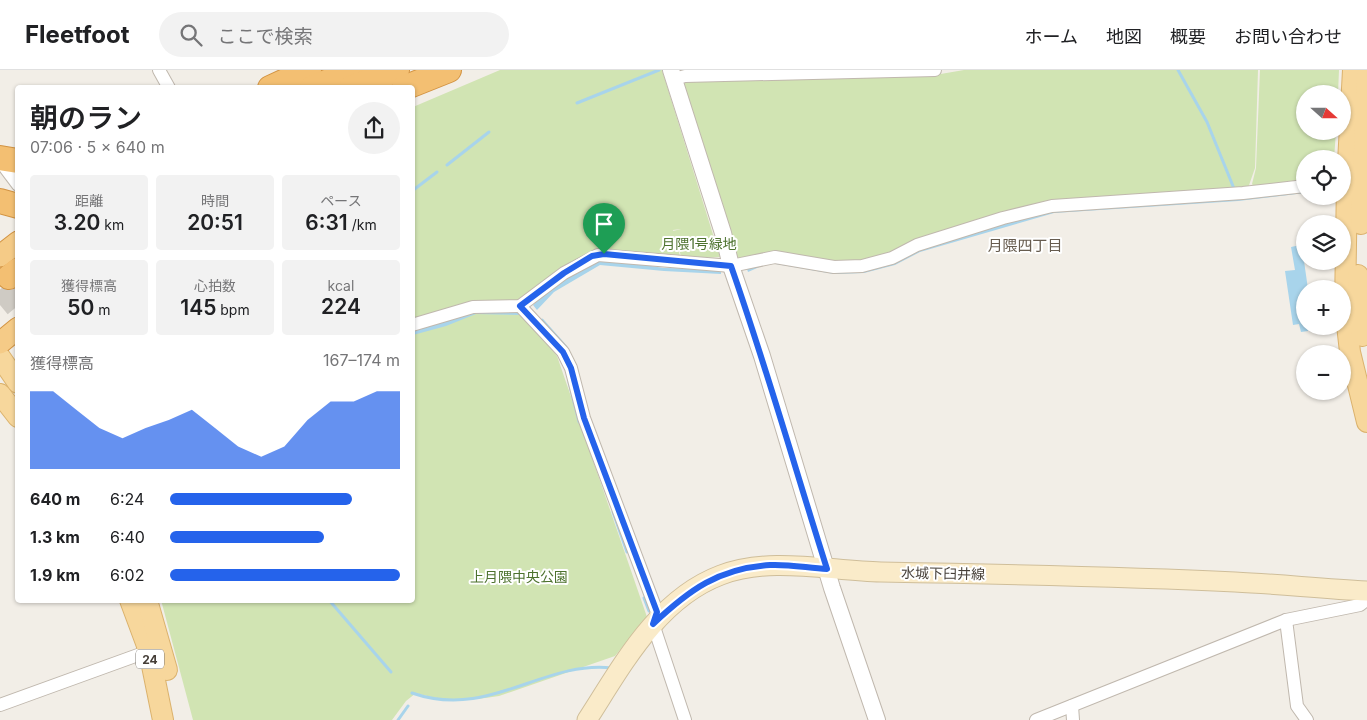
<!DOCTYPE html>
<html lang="ja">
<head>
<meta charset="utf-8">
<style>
  :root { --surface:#fff; --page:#f2f2f2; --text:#202124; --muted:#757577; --line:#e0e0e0; --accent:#2563eb }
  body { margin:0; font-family:Inter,"Noto Sans JP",sans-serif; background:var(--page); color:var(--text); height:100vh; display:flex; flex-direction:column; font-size:19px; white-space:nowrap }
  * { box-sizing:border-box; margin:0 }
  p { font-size:16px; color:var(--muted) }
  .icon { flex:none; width:28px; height:28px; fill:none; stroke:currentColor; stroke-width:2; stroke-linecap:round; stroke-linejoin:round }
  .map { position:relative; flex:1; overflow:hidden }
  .details { position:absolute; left:15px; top:15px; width:400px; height:518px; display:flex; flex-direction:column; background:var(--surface); border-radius:5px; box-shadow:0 1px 4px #0004 }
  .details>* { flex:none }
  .needle { width:32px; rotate:111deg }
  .fabs { position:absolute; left:1296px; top:15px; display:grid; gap:10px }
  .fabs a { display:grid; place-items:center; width:55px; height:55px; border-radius:50%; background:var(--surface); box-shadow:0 1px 4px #0004; font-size:25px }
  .pin { position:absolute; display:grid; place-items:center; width:42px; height:42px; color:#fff; margin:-51px -21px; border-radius:50% 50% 50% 0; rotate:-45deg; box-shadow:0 0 5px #0007 }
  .pin .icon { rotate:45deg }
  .round { display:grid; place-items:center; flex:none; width:52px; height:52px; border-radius:26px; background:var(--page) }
  .headline { display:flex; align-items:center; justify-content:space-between; height:85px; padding:0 15px }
  h1 { font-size:28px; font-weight:600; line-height:38px }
  .figures { display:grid; grid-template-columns:repeat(3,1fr); gap:8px; height:85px; padding:5px 15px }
  .figures div { display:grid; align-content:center; border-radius:5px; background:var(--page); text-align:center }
  .figures b { font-size:21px; font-weight:600 }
  .figures small { font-size:14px; font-weight:400 }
  .figures p { font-size:14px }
  .chart { height:140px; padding:10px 15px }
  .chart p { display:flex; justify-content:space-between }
  .chart svg { width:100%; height:90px; margin-top:5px; fill:var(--accent); opacity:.7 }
  ul { padding:0 15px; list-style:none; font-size:16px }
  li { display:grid; grid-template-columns:80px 60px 1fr; align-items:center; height:38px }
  li i { height:12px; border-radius:6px; background:var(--accent) }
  header { display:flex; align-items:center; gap:30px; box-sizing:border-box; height:70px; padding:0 25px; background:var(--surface); border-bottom:1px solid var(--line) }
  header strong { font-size:24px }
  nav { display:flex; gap:28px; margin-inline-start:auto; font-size:18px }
  .search { width:350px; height:45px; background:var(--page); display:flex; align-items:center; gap:12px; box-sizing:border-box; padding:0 18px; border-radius:28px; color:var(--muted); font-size:19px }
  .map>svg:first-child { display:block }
</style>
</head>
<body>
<header>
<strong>Fleetfoot</strong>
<div class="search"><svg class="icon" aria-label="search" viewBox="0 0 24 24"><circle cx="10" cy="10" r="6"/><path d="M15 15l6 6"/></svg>ここで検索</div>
<nav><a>ホーム</a><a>地図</a><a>概要</a><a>お問い合わせ</a></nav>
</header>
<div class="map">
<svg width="1367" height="650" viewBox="0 0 1367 650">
  <rect width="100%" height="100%" fill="#f2eee7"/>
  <g fill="#d1e4b3">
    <polygon points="500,0 662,0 720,187 682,189 673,161 681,159 673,160 681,190 597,180 561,199 518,231 479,230 413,249 413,37"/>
    <polygon points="964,0 1258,0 1255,98 1247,121 1077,131 876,191 738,192 682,15 686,11 929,6"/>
    <polygon points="1260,0 1339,0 1338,24 1305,24 1305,61 1336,61 1334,89 1305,89 1305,112 1256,119 1252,114 1256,98"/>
    <path d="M473,239h47l37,47 90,261 -32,39 -116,40c-30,5 -54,6 -83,-3l-10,8 -14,19h-199l-32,-120h251l1,-273z"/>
  </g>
  <g fill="#a8d4eb">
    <polygon points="1305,119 1305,123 1238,131 1054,143 920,182 895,195 864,203 834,204 776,194 766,194 748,202 746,196 766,191 834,200 1053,139"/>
    <polygon points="1305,174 1305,183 1303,184 1308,219 1305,219 1305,256 1308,256 1308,261 1301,262 1299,254 1293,255 1285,201 1295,200 1291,177"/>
    <path d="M605,189l59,9 57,1v5l-57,-3 -64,-6 -46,27 -17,18 -4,-5c19,-18 45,-41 72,-46z"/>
    <polygon points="475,239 520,241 519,245 476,244 446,256 413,265 413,259"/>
  </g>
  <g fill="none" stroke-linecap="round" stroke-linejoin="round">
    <g stroke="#a8d4eb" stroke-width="3">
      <polyline points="1178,0 1207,52 1235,121"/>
      <polyline points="577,33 659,0"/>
      <polyline points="447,95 489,62"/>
      <polyline points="412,121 437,102"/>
      <polyline points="542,250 566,277"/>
      <polyline points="569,312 579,352"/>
      <polyline points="613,442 627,482"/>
      <polyline points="644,528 649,541"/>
      <polyline points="329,530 391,602"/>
      <path d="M412,623c78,27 130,-33 200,-25"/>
      <polyline points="398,650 408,636"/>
    </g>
    <polyline stroke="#cfcbc4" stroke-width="24" stroke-dasharray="24 12" stroke-linecap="butt" points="0,235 18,220"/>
    <g stroke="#c0b8ae" stroke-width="14">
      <g id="minor">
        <polyline points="159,0 169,18"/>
        <polyline points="674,9 685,6 935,0"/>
        <polyline points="0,91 18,115"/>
        <polyline points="520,236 563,282 571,298 584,348 657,542 653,554 685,650"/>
        <polyline points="412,255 473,237 520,236 564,203 598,185 731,196 775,187 834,197 862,196 892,188 917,175 1003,148 1052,136 1243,123 1305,116"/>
        <polyline points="1286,550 1297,636 1307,650"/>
        <polyline points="0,635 149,581"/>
        <polyline points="1072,636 1073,650"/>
        <polyline points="1036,650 1286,550 1360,535 1367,529"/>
      </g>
    </g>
    <g stroke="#c0b8ae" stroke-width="18">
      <polyline id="tertiary" points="671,0 723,163 731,196 762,286 832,518 877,650"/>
    </g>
    <g stroke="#cfbe9a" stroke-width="21">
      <path id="secondary" d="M587,650c35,-54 70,-121 134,-145 50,-19 108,-4 160,-3 118,2 236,4 354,10 44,2 88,7 132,9"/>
    </g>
    <g stroke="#dbb26d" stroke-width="22">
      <g id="primary">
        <polyline points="1353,0 1347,111 1345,237 1350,282 1367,352"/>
        <polyline points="1361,154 1367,6"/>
        <polyline points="1358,205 1362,266"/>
        <polyline points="0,287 18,313"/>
        <polyline points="0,324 18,347"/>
        <polyline points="130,530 149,581 163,650"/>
        <polyline points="147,530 167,600"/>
      </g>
    </g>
    <g stroke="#d29342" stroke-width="23">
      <g id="trunk">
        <polyline points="0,186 18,172"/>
        <polyline points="0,273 18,258"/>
      </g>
    </g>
    <g stroke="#d29342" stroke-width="26">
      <g id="motorway">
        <polyline points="270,18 309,0"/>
        <polyline points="312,18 355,0"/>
        <polyline points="351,18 397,0"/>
        <polyline points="404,18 449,0"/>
        <polyline points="0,88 18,91"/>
        <polyline points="0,131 18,136"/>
        <polyline points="9,207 18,200"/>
      </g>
    </g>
    <use href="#minor" stroke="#fff" stroke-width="12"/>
    <use href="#tertiary" stroke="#fff" stroke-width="16"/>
    <use href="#secondary" stroke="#faebc9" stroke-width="19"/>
    <use href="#primary" stroke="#f7d79c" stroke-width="20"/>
    <use href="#trunk" stroke="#f5cb87" stroke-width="21"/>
    <use href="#motorway" stroke="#f3bf72" stroke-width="24"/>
  </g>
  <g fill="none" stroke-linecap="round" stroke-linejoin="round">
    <g stroke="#fff" stroke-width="10">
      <path id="route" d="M604,184l127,12c35,100 64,202 96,303 -19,-1 -38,-5 -57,-4 -51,3 -81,25 -117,59l4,-12 -73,-194 -13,-50 -8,-16 -43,-46 44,-33 28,-17z"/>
    </g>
    <use href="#route" stroke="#2563eb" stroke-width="6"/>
  </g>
  <g text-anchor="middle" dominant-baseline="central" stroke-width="4" stroke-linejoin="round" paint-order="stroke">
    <rect fill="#fff" stroke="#7d7873" stroke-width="1" x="136" y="579.5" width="28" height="19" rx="4"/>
    <g font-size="12" font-weight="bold" fill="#453e37">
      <text x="150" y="589">24</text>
    </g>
    <g font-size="14" fill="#4d722e" stroke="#fff">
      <text x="699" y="173">月隈1号緑地</text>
      <text x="519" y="506">上月隈中央公園</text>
    </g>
    <g font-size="14" fill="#453e37" stroke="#fff">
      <text transform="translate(943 503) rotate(1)">水城下臼井線</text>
    </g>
    <g font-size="15" fill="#675c4f" stroke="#fff">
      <text x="1025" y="175">月隈四丁目</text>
    </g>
  </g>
</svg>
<div class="fabs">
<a><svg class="needle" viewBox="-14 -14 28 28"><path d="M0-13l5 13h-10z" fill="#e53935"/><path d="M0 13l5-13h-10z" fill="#757577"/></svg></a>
<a><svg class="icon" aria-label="locate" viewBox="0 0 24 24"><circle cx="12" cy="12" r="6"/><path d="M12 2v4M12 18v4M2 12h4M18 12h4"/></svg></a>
<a><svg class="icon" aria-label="layers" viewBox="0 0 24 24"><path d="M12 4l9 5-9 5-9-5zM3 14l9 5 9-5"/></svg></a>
<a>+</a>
<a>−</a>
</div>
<div class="pin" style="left:604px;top:184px;background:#1e9e55"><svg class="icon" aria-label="arrive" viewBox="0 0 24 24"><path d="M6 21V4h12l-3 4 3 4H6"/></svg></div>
<section class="details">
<div class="headline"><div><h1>朝のラン</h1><p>07:06 · 5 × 640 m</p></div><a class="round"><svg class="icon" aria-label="share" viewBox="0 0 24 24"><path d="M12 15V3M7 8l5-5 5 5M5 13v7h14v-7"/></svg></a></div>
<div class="figures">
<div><p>距離</p><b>3.20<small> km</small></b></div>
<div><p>時間</p><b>20:51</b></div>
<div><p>ペース</p><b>6:31<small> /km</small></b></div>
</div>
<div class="figures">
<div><p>獲得標高</p><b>50<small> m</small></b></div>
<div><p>心拍数</p><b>145<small> bpm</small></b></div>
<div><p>kcal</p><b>224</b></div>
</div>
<div class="chart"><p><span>獲得標高</span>167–174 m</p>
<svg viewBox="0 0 160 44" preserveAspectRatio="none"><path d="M0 44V6L10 6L20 15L30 24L40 29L50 24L60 20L70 15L80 24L90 33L100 38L110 33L120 20L130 11L140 11L150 6L160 6V44z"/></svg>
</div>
<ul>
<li><b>640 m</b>6:24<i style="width:79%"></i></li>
<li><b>1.3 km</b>6:40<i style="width:67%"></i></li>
<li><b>1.9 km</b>6:02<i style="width:100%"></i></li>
</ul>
</section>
</div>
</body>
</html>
